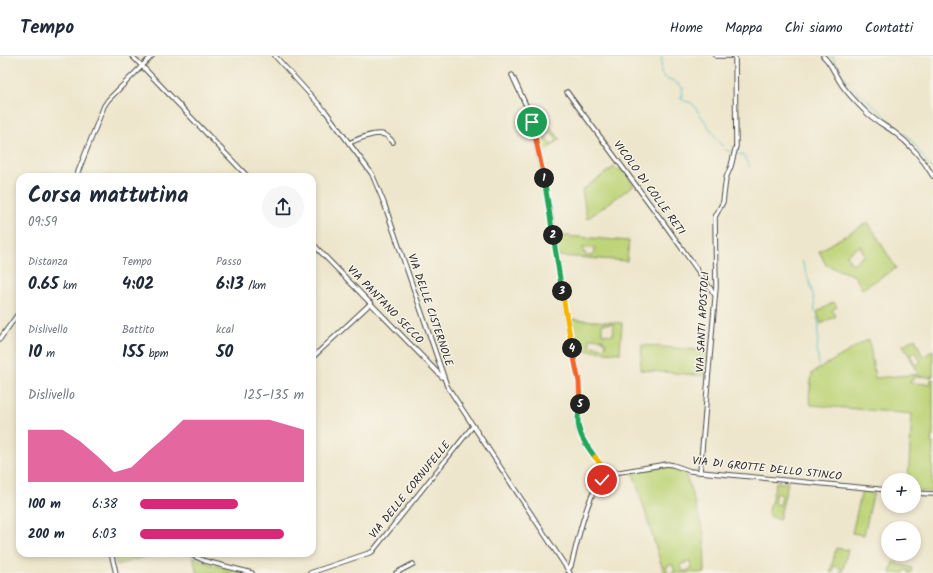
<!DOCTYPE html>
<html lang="it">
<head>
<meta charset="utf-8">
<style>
  :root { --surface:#fff; --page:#f6f6f7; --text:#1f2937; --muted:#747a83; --line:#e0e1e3; --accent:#db2777 }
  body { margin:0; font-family:Kalam,sans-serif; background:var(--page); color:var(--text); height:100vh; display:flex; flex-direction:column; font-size:15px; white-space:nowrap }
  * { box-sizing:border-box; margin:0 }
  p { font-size:13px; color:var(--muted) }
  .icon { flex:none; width:22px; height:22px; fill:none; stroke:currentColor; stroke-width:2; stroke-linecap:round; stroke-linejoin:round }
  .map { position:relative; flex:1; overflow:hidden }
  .side { position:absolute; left:16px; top:117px; width:300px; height:384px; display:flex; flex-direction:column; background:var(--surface); border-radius:12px; box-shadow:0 2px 6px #0003 }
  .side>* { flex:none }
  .controls { position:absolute; left:881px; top:417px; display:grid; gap:8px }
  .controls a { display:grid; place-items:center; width:40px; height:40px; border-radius:50%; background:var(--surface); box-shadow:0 2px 6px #0003; font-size:20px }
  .pin { position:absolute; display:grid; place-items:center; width:34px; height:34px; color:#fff; margin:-17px; border:2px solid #fff; border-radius:50%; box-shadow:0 1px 4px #0007 }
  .km { position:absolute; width:20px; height:20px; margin:-10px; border-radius:50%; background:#222; color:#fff; font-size:11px; line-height:20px; text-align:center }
  .round { display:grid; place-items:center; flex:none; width:42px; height:42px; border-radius:21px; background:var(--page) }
  .summary { display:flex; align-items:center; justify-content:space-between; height:68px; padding:0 12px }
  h1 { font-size:22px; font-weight:800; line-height:30px }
  .figures { display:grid; grid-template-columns:repeat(3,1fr); gap:6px; height:68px; padding:4px 12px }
  .figures div { display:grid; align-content:center }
  .figures b { font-size:17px; font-weight:800 }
  .figures small { font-size:11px; font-weight:400 }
  .figures p { font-size:11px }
  .chart { height:112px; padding:8px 12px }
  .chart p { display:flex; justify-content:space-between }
  .chart svg { width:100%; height:72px; margin-top:4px; fill:var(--accent); opacity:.7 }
  ul { padding:0 12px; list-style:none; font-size:13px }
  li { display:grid; grid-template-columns:64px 48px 1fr; align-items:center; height:30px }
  li i { height:10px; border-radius:5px; background:var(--accent) }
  header { display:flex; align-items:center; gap:24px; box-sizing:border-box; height:56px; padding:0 20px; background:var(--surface); border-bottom:1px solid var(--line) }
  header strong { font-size:19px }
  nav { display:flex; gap:22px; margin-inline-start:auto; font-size:14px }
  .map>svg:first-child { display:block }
</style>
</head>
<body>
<header>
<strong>Tempo</strong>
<nav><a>Home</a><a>Mappa</a><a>Chi siamo</a><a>Contatti</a></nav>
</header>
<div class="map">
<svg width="933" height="517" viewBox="0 0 933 517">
  <rect width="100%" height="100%" fill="#f7f3e8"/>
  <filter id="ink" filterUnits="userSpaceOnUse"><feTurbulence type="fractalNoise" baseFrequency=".025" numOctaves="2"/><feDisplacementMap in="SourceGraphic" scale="8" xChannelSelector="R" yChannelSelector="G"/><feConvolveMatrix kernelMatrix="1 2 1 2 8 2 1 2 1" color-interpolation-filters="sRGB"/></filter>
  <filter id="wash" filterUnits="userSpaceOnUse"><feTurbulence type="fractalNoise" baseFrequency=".012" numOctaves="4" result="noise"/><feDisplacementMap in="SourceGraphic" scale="16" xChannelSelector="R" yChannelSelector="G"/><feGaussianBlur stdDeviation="0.9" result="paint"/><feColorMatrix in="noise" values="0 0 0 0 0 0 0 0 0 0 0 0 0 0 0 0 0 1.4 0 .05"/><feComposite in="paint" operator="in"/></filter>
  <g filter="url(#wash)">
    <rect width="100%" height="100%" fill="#eee6cc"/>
    <g fill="#bed478" stroke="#748052" fill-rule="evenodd">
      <path d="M548,70l3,2 9,11 -19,15 -2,-3 -3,-16zM553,77l4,8 -6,4 -5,-7v-3z"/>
      <polygon points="614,111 617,114 622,113 634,129 587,163 582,134"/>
      <path d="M868,166l28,46 -34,21 -7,-13 -29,-11 -7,-14zM860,190l5,9 -13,9 -6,-9z"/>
      <path d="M555,179l74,6 -2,20 -68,-5zM583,192h11l-1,8 -8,-1v-3h-2z"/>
      <polygon points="834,246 837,251 832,254 836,260 821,268 817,256"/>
      <path d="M572,263l50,4 -2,30 -45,-3 -6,-28 3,-1zM602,268h12l-1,11 -11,-1zM590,282l13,1v2l3,1 -1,6 -15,-2z"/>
      <path d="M915,282l8,19 10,-7v26h-2v1l-17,-1 -1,4h-3v3l20,1 1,-5h2v57h-1l-1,6 2,1 -1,49 -14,-1 -2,-4h-2v-7h-6l4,-66 -101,-9 -2,-8 3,-24 57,-34 6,39 44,-4 -16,-29zM915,296l6,10 -5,3 -6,-10z"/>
      <polygon points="642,289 709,295 708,306 706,306 706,308 708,310 707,320 640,314"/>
      <path d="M658,411l20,1 5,3 5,10 16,53 1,39h-34l4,-2 -3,-7 -6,3 2,6h-3l-4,-9 -28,-92zM689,505l3,7 -8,4 -4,-7z"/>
      <path d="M776,426l12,1 -9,37 -11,-5zM776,437l6,2 -2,10 -6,-2z"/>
      <polygon points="862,434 874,435 864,479 852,477"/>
      <polygon points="836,492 848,494 842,517 840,517 841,512 834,510 833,517 830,517"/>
      <polygon points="113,497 156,497 117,509"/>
      <polygon points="193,501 209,508 246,517 197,517"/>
      <polygon points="893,506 912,512 911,517 908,517 909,515 905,514 904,517 890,517"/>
    </g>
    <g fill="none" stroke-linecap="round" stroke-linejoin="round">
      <g stroke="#4cbbc3" stroke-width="1">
        <polyline points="662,0 661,17 664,21 674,25 683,32 681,42 682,44 692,47 725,94 733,96"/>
        <polyline points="832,0 842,19 866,43 886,61 894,70 911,83 927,107 933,113"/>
        <polyline points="738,98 743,99 750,111"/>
        <path d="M802,205c6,17 13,33 13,51"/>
        <polyline points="817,261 819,269 817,295 819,309"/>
      </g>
    </g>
  </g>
  <g filter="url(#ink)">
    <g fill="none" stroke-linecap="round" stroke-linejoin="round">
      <g stroke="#484743" stroke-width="5.5">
        <g id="street">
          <polyline points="132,0 142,10 152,0"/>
          <polyline points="275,0 326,56 372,118 384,147 447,330 570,517"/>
          <polyline points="716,0 730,0"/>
          <path d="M823,0c8,7 11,17 17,26 6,10 16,20 24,28 9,10 20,15 30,22 16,12 29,27 39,44"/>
          <polyline points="512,19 530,58 550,156 565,256 579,326 578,372 585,387 608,418"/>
          <polyline points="567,36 666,170 715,239"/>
          <path d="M349,87c9,-4 27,-12 36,-8 3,1 6,5 8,7"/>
          <polyline points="76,121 104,50 108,44 142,10 248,121"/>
          <polyline points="312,187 442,321"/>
          <polyline points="0,283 20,255"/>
          <polyline points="312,302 371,247"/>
          <polyline points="700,416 716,231 715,161 723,146 726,122 731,110 736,90 735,0"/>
          <polyline points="914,437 933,438"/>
          <polyline points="111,497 116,517"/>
          <polyline points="187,497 205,505 252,517"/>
          <path d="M568,514l3,-4c6,-21 17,-81 37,-92l59,-10 6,1 17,6 198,19"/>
          <polyline points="310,517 372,496 473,370"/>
          <polyline points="396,517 413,508"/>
        </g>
      </g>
      <use href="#street" stroke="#fff" stroke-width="3.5"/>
    </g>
  </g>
  <g fill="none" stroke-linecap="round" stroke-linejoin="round" filter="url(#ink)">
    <g stroke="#fff" stroke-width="8">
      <polyline id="split-1" points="532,66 544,122"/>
    </g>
    <g stroke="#fff" stroke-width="8">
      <polyline id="split-2" points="544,122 553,179"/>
    </g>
    <g stroke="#fff" stroke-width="8">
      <polyline id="split-3" points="553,179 562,235"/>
    </g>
    <g stroke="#fff" stroke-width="8">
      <polyline id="split-4" points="562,235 572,292"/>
    </g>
    <g stroke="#fff" stroke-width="8">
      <polyline id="split-5" points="572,292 579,326 580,348"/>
    </g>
    <g stroke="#fff" stroke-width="8">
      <path id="split-6" d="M580,348c-1,6 -2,11 -2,16 0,15 9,26 17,37"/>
    </g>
    <g stroke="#fff" stroke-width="8">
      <polyline id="split-7" points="595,401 608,418 602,424"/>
    </g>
    <use href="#split-1" stroke="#f0652b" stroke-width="5"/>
    <use href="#split-2" stroke="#22a559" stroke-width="5"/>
    <use href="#split-3" stroke="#22a559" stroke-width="5"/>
    <use href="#split-4" stroke="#f5b400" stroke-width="5"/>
    <use href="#split-5" stroke="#f0652b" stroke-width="5"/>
    <use href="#split-6" stroke="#22a559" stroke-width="5"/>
    <use href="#split-7" stroke="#f5b400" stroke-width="5"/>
  </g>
  <g text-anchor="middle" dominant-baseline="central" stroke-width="3" stroke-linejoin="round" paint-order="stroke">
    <g font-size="11" fill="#2b2b2b" stroke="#f7f3e8">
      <text transform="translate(649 132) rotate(54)">VICOLO DI COLLE RETI</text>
      <text transform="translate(385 249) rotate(46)">VIA PANTANO SECCO</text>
      <text transform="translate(430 254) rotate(71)">VIA DELLE CISTERNOLE</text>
      <text transform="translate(703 266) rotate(-87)">VIA SANTI APOSTOLI</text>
      <text transform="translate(767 413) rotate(6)">VIA DI GROTTE DELLO STINCO</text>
      <text transform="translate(410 434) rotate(-51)">VIA DELLE CORNUFELLE</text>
    </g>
  </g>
</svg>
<div class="controls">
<a>+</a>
<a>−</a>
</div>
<div class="pin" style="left:532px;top:66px;background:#1e9e55"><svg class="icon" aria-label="arrive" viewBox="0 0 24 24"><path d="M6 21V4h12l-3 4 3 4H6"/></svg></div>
<div class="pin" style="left:602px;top:424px;background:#d93025"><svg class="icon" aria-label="check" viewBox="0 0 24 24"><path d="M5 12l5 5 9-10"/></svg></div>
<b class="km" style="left:544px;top:122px">1</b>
<b class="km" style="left:553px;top:179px">2</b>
<b class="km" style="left:562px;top:235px">3</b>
<b class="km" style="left:572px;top:292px">4</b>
<b class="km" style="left:580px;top:348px">5</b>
<section class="side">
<div class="summary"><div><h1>Corsa mattutina</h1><p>09:59</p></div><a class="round"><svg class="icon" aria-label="share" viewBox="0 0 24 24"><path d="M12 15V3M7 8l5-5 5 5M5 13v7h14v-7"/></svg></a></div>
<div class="figures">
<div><p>Distanza</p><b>0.65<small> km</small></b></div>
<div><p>Tempo</p><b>4:02</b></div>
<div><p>Passo</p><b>6:13<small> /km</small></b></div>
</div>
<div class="figures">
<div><p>Dislivello</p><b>10<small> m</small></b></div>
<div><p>Battito</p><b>155<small> bpm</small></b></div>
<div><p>kcal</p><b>50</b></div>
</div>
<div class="chart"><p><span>Dislivello</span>125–135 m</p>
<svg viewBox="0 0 160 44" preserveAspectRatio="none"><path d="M0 44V12L10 12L20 12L30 19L40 28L50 38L60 35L70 25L80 16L90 6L100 6L110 6L120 6L130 6L140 6L150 9L160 12V44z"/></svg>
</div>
<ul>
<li><b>100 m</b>6:38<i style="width:60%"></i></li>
<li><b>200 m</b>6:03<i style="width:88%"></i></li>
</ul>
</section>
</div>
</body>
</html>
